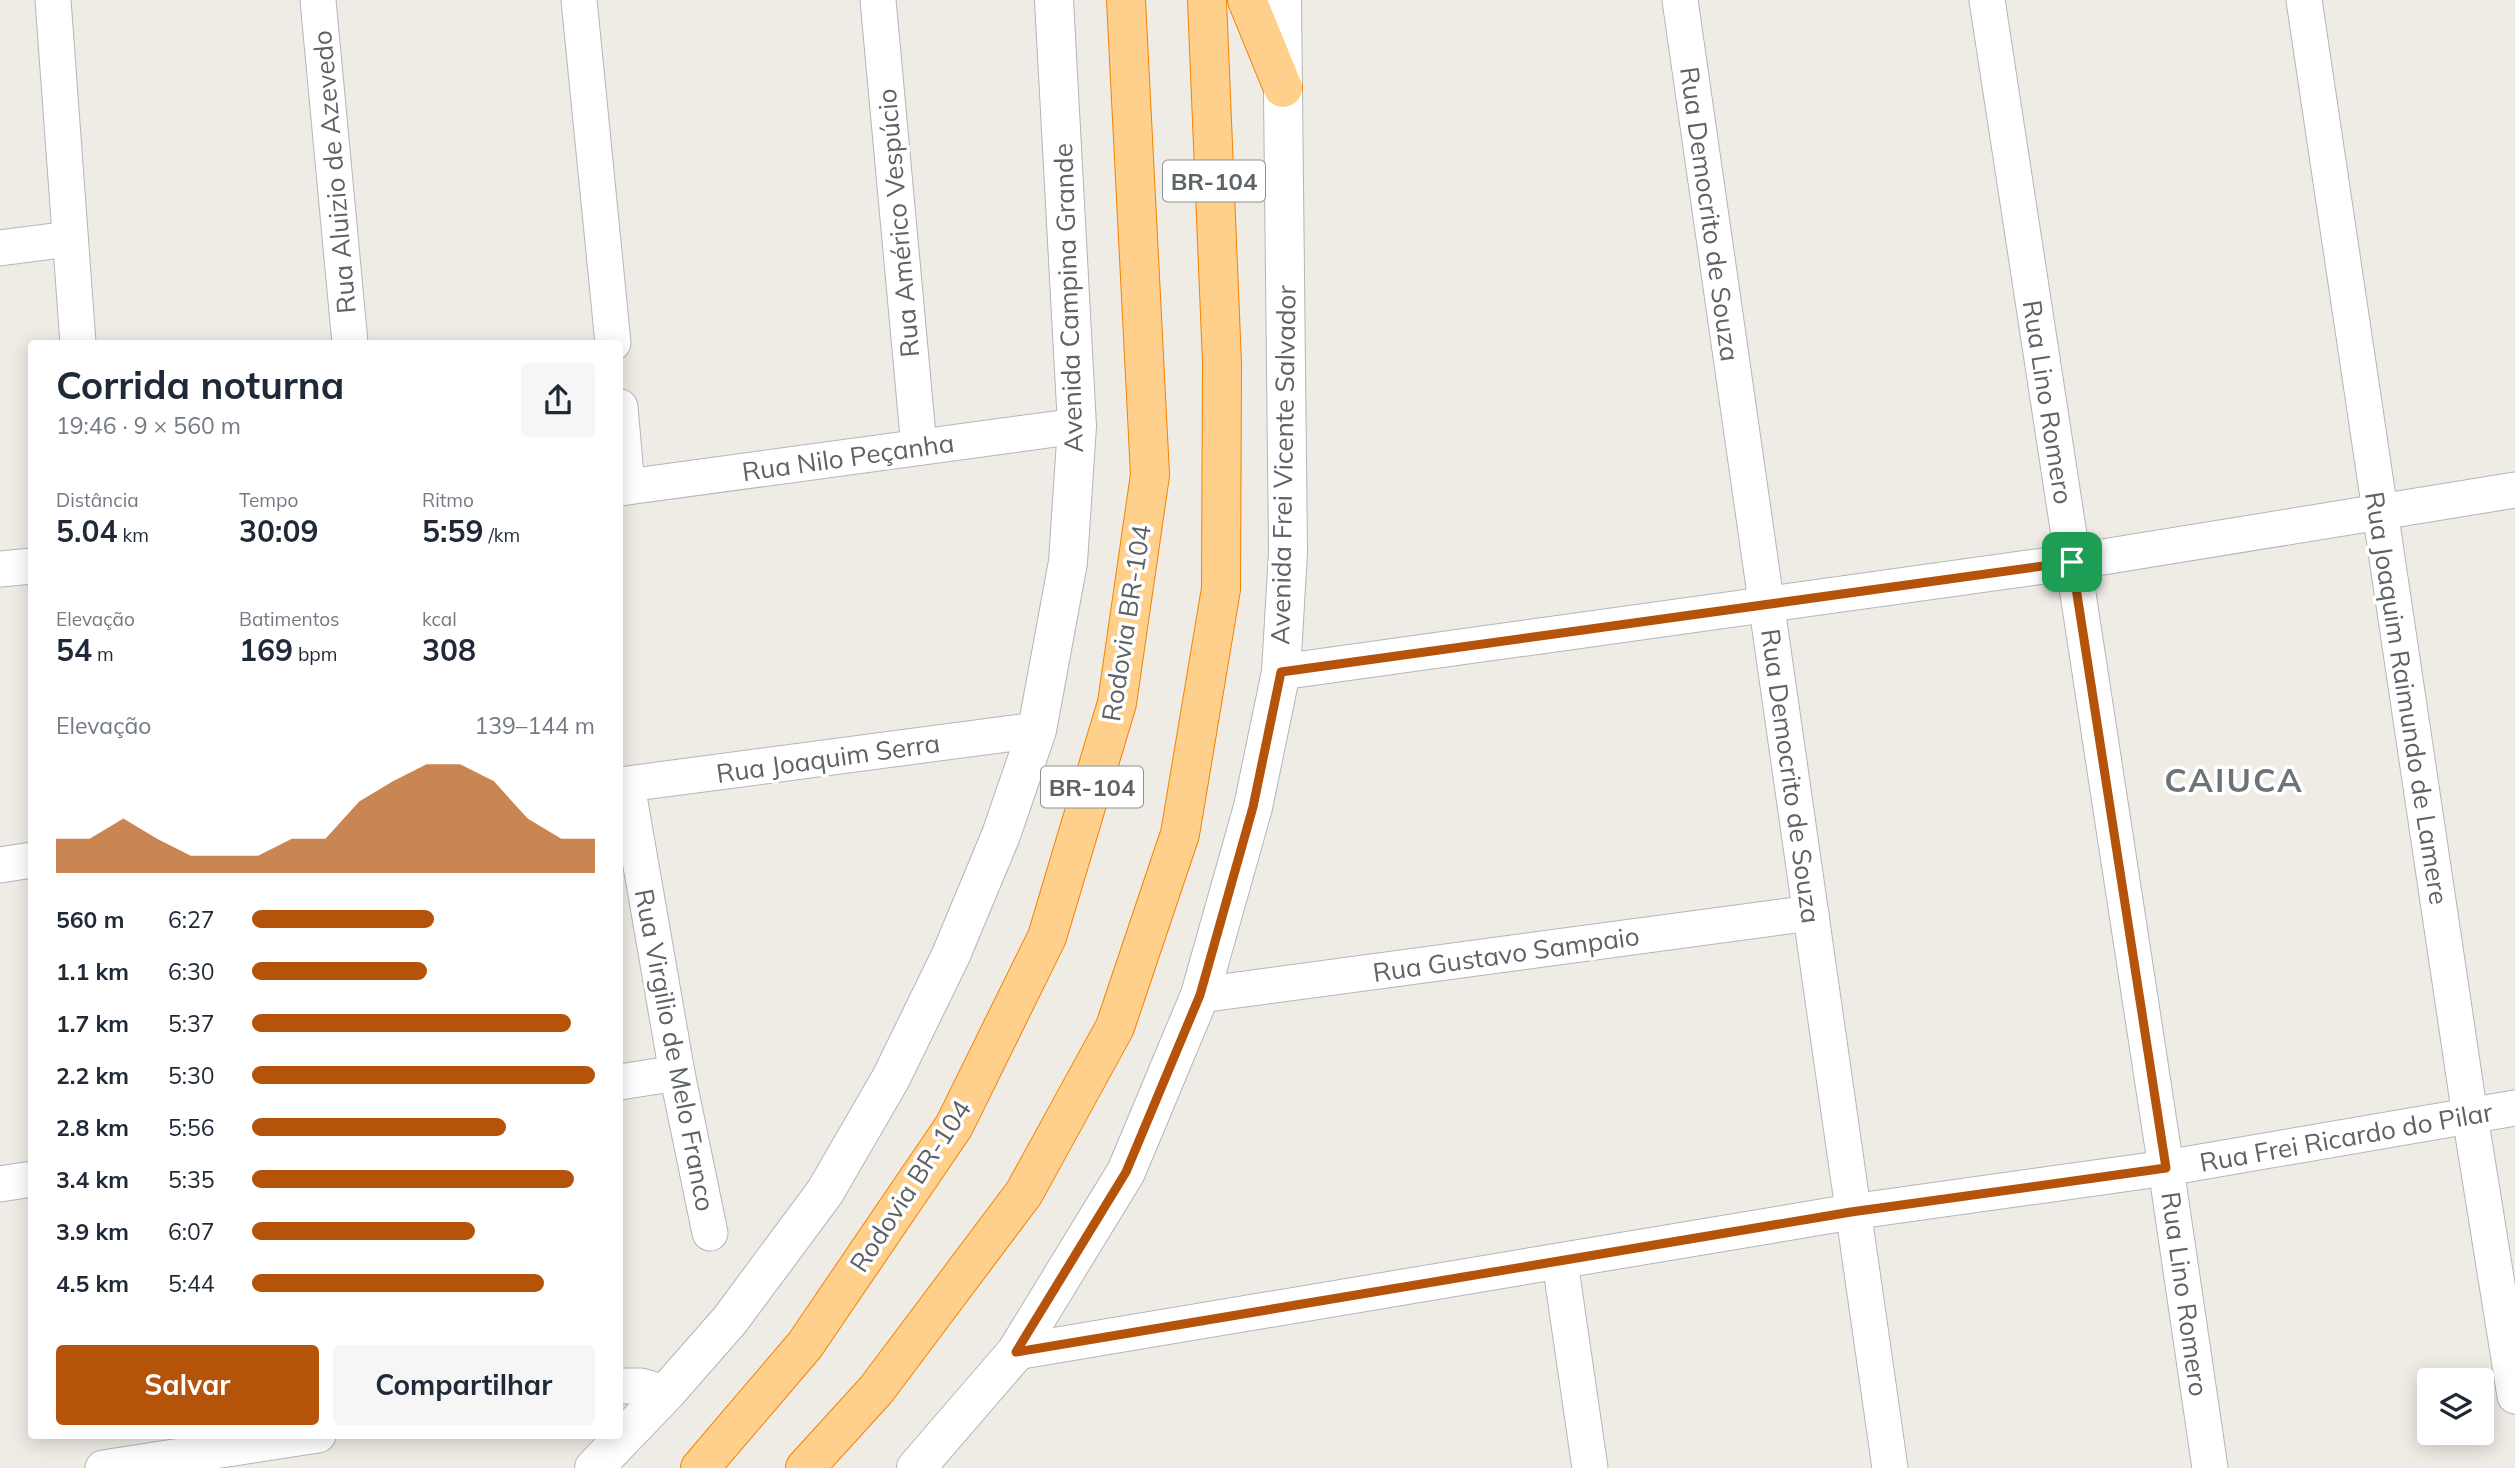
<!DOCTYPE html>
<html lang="pt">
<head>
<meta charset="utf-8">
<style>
  :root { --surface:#fff; --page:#f6f6f7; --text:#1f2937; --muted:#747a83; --accent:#b45309 }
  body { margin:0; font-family:Mulish,sans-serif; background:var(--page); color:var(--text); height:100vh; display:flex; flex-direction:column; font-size:26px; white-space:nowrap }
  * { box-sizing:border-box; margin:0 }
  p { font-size:23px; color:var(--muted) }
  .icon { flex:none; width:38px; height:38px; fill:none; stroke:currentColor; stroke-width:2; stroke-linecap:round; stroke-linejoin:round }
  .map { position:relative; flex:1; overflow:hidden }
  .side { position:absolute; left:28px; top:340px; width:595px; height:1099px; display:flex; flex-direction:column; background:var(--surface); border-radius:7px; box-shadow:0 4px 18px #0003 }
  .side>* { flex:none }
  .tools { position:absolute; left:2417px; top:1368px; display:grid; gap:14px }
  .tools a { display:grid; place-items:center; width:77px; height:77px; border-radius:7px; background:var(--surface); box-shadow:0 4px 18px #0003; font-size:35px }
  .pin { position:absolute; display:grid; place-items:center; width:60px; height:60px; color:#fff; margin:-30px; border-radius:14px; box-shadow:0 4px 10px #0006 }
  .round { display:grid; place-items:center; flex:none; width:74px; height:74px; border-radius:7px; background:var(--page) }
  .summary { display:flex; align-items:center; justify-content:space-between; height:119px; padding:0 28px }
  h1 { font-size:38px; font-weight:700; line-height:52px }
  .figures { display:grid; grid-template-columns:repeat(3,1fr); gap:10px; height:119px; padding:7px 28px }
  .figures div { display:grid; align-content:center }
  .figures b { font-size:30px; font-weight:700 }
  .figures small { font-size:19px; font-weight:400 }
  .figures p { font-size:19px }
  .chart { height:196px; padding:14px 28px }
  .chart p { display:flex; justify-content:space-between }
  .chart svg { width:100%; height:126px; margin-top:7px; fill:var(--accent); opacity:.7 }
  .cta { display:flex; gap:14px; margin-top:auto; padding:14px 28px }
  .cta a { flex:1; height:80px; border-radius:7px; background:var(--accent); color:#fff; font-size:28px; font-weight:700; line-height:80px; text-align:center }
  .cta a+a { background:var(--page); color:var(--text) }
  ul { padding:0 28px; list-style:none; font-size:23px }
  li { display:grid; grid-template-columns:112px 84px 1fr; align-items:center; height:52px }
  li i { height:18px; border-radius:9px; background:var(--accent) }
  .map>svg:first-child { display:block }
</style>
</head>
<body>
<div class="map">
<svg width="2515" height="1468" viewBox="0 0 2515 1468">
  <rect width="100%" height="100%" fill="#efebe5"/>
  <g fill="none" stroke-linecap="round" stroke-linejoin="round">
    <g stroke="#b2b7ba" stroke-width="37">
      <g id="street">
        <polyline points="53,0 78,343"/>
        <polyline points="318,0 350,343"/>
        <polyline points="579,0 613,343"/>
        <polyline points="878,0 919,447"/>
        <polyline points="1680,0 1890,1468"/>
        <polyline points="1987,0 2166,1168 2210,1468"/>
        <polyline points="2304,0 2470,1116 2515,1396"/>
        <polyline points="0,248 69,239"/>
        <polyline points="620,407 627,487"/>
        <polyline points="620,488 1077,426"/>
        <polyline points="0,569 32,566"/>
        <polyline points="1281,672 2072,562 2515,490"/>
        <polyline points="620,785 1037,730"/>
        <polyline points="627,785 677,1073 710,1233"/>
        <polyline points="0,865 32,860"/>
        <polyline points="1200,995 1811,913"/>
        <polyline points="620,1082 677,1073"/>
        <polyline points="0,1184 32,1179"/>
        <polyline points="1560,1262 1590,1468"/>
        <polyline points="1016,1352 1851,1212 2166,1168 2515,1108"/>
        <polyline points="620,1386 641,1386 666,1393"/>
        <polyline points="103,1468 318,1435"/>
      </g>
    </g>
    <g stroke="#b1b6ba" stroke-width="40">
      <g id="secondary">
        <polyline points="594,1468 666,1393 730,1320 825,1192 891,1078 951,955 1001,835 1037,730 1068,562 1077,426 1054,0"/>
        <polyline points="916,1468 1016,1352 1126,1172 1200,995 1253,807 1281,672 1288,552 1282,0"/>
      </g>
    </g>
    <g stroke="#f48200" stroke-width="40">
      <g id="highway">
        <polyline points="1247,0 1283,88"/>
        <polyline points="700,1468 805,1345 954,1126 1047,937 1117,703 1150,475 1126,0"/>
        <polyline points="805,1468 876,1390 1024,1193 1115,1027 1180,834 1221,589 1222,363 1207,0"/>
      </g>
    </g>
    <use href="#street" stroke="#fff" stroke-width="35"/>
    <use href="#secondary" stroke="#fff" stroke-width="38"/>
    <use href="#highway" stroke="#ffd08c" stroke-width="38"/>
  </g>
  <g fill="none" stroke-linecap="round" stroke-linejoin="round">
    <g stroke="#fff" stroke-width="14">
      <polygon id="route" points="2072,562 2166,1168 1851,1212 1016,1352 1126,1172 1200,995 1253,807 1281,672"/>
    </g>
    <use href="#route" stroke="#b45309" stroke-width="9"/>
  </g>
  <g text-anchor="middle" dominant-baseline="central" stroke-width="7" stroke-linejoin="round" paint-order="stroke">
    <g fill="#fff" stroke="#8d9194" stroke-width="2">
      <rect x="1163" y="160.5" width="102" height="41" rx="5"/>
      <rect x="1041" y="766.5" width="102" height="41" rx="5"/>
    </g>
    <g font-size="24" font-weight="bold" fill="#5c6266">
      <text x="1214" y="181">BR-104</text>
      <text x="1092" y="787">BR-104</text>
    </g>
    <g font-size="26" fill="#5c6266" stroke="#fff">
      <text transform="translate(334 172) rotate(-95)">Rua Aluizio de Azevedo</text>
      <text transform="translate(1710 214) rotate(82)">Rua Democrito de Souza</text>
      <text transform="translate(898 223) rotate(-95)">Rua Américo Vespúcio</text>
      <text transform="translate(1068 298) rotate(-92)">Avenida Campina Grande</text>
      <text transform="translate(2048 402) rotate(81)">Rua Lino Romero</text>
      <text transform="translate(848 457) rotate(-8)">Rua Nilo Peçanha</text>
      <text transform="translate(1283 465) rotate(-89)">Avenida Frei Vicente Salvador</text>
      <text transform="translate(1126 623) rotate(-81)">Rodovia BR-104</text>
      <text transform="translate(2407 698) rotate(81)">Rua Joaquim Raimundo de Lamere</text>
      <text transform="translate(828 758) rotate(-8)">Rua Joaquim Serra</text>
      <text transform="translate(1791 776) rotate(82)">Rua Democrito de Souza</text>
      <text transform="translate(1506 954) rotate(-8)">Rua Gustavo Sampaio</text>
      <text transform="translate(675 1050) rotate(79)">Rua Virgilio de Melo Franco</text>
      <text transform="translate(2346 1137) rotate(-10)">Rua Frei Ricardo do Pilar</text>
      <text transform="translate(910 1186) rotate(-57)">Rodovia BR-104</text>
      <text transform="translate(2185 1294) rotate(82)">Rua Lino Romero</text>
    </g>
    <g font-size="33" font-weight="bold" letter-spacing="2" fill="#6d7478" stroke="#fff">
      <text x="2234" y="779">CAIUCA</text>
    </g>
  </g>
</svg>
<div class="tools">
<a><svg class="icon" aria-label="layers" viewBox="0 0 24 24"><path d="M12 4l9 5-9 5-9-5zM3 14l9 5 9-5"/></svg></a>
</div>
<div class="pin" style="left:2072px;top:562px;background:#1e9e55"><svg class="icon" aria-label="arrive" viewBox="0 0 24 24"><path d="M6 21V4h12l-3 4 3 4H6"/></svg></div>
<section class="side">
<div class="summary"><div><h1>Corrida noturna</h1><p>19:46 · 9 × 560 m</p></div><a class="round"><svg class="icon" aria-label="share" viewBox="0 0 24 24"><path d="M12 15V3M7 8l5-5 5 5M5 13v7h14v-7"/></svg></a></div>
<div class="figures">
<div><p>Distância</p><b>5.04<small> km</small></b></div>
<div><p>Tempo</p><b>30:09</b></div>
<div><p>Ritmo</p><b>5:59<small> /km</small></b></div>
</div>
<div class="figures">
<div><p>Elevação</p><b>54<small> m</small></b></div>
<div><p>Batimentos</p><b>169<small> bpm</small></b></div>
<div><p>kcal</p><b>308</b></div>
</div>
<div class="chart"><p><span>Elevação</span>139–144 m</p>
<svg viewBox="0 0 160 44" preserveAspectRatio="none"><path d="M0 44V32L10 32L20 25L30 32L40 38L50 38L60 38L70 32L80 32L90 19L100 12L110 6L120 6L130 12L140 25L150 32L160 32V44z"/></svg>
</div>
<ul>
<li><b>560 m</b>6:27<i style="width:53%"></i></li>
<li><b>1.1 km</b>6:30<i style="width:51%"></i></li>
<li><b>1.7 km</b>5:37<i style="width:93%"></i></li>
<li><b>2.2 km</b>5:30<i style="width:100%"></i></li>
<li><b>2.8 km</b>5:56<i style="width:74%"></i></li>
<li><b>3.4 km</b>5:35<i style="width:94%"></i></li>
<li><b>3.9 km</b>6:07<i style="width:65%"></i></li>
<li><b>4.5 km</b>5:44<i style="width:85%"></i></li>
</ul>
<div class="cta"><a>Salvar</a><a>Compartilhar</a></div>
</section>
</div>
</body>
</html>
